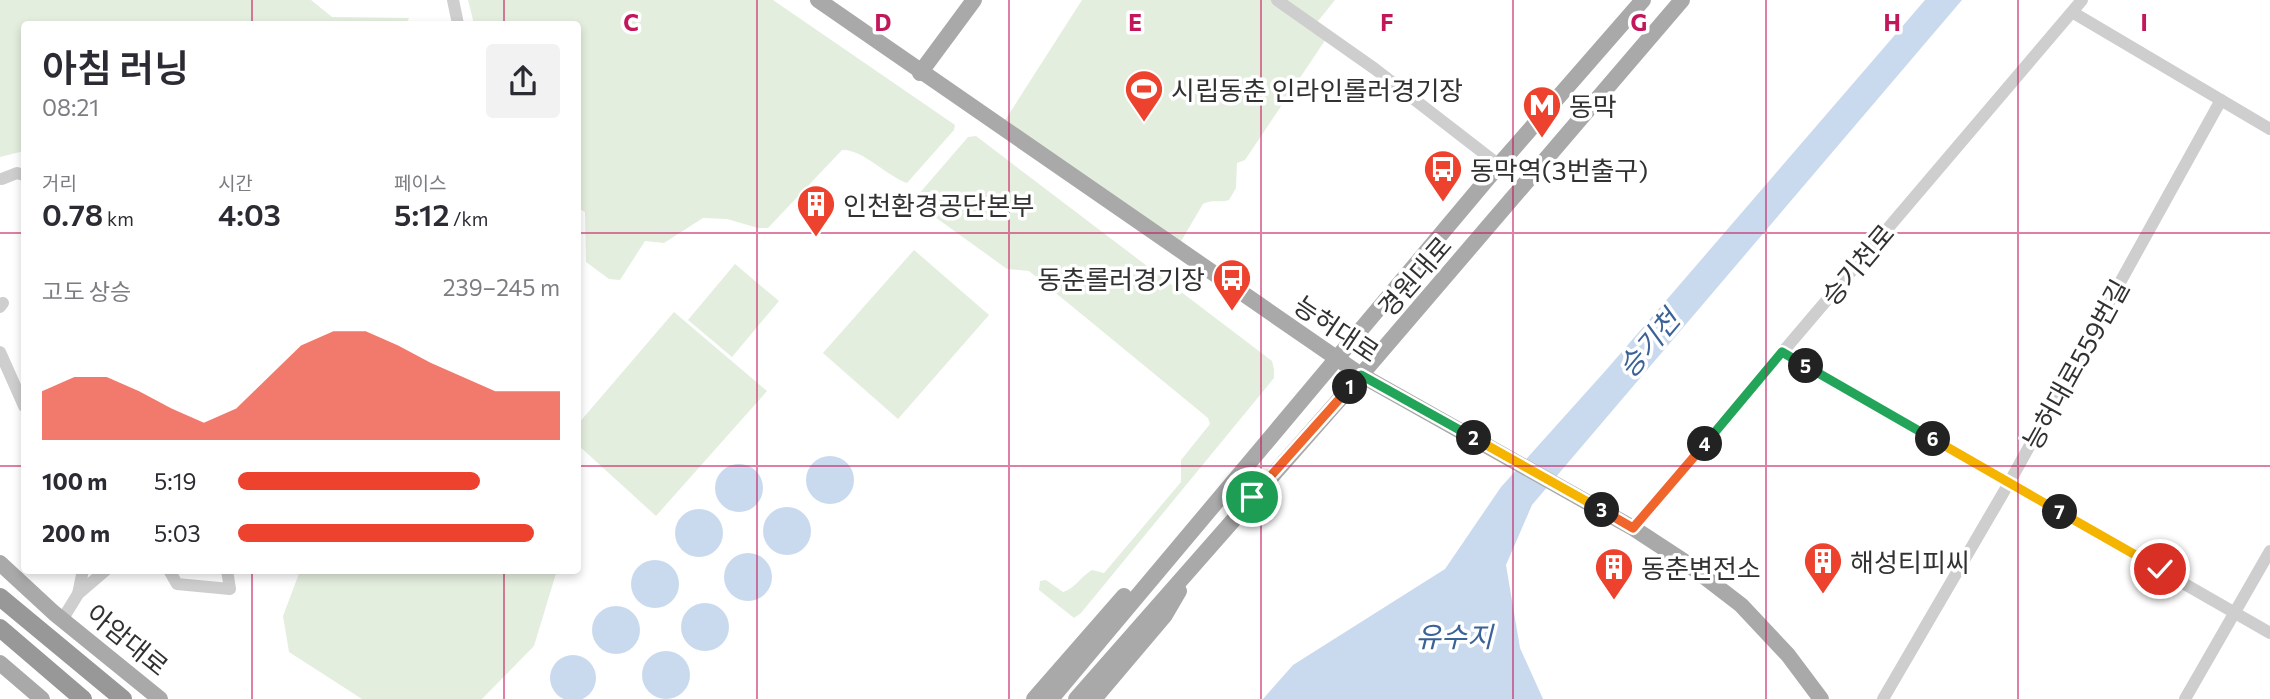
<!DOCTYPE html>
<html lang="ko">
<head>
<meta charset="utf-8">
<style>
  :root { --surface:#fff; --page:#f2f2f3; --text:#2b2b33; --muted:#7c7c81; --accent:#ec422e }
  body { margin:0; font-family:Commissioner,"Noto Sans KR",sans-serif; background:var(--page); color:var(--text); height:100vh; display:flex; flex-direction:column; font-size:26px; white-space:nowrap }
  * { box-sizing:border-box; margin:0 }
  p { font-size:23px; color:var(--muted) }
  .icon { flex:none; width:38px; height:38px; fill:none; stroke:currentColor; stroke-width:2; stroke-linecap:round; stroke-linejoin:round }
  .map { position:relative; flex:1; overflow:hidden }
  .sheet { position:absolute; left:21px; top:21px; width:560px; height:553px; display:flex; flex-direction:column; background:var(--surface); border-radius:7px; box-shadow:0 4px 10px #0003 }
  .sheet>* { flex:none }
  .pin { position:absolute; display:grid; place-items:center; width:60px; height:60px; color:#fff; margin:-30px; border:4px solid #fff; border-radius:50%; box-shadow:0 2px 7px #0007 }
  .km { position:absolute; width:35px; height:35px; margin:-18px; border-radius:50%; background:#222; color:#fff; font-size:19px; line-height:35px; text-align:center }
  .round { display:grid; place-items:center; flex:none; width:74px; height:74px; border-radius:7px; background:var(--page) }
  .head { display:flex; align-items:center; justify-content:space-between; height:119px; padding:0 21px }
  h1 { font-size:38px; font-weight:600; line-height:52px }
  .figures { display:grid; grid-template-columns:repeat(3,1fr); gap:10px; height:119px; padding:7px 21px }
  .figures div { display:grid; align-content:center }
  .figures b { font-size:30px; font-weight:600 }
  .figures small { font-size:19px; font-weight:400 }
  .figures p { font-size:19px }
  .chart { height:196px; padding:14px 21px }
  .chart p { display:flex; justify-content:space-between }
  .chart svg { width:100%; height:126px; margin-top:7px; fill:var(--accent); opacity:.7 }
  ul { padding:0 21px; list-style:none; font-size:23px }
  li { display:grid; grid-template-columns:112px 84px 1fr; align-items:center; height:52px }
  li i { height:18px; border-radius:9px; background:var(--accent) }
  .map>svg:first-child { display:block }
</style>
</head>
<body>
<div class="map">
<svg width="2270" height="699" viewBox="0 0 2270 699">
  <rect width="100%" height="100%" fill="#fff"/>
  <g fill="#e4eede">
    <polygon points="0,0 311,0 332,17 409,18 406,24 24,24 24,151 0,157"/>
    <path d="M468,0h305l182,125 -1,5 -47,53c-20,-7 -46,-35 -65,-33l-74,78h-10l-31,-9 -24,-1 -39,25 -19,-2 -25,39 -11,-1 -23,-17 -1,-50 -7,-4v-184h-104z"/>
    <path d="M1082,0h253l-21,26 14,10 -83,124 -8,3 -1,25 -7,12c-9,3 -17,-1 -26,4l-26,44 -177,-120z"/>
    <path d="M976,136l296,225 2,8v9l-193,235 -7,5 -35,-28 1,-9 6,-1 17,12c13,-4 18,-16 29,-22l12,3 77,-91v-22l29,-36 -2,-6 -179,-147 -22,-2 -90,-65 1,-9 50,-58z"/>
    <polygon points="914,250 989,315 898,419 823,353"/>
    <polygon points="735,264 779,301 732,357 688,320"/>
    <polygon points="674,312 767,391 656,516 578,445 578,424"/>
    <polygon points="557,570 534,646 482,699 362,699 289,652 283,616 300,571"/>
  </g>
  <g fill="#cadaee">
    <polygon points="1925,0 1962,0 1532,505 1506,565 1520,648 1543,699 1263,699 1293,665 1445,569 1501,487 1607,369"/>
    <circle cx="830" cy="480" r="24"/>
    <circle cx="739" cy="488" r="24"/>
    <circle cx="787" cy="531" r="24"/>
    <circle cx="699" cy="533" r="24"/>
    <circle cx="748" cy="577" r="24"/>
    <circle cx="655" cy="584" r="24"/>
    <circle cx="705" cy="627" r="24"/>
    <circle cx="616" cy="630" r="24"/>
    <circle cx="666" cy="675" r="24"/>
    <circle cx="573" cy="678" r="23"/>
  </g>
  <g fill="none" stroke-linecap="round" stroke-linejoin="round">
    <g stroke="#cecece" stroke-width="12">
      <polyline points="453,0 458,24"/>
      <polyline points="1277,0 1375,69 1499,165"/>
      <polyline points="2072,12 2270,129"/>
      <polyline points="2,179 17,173 24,175"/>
      <polyline points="0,307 3,303"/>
      <polyline points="0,352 24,406"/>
      <polyline points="1782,353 2270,633"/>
      <polyline points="1633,528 2082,0"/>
      <polyline points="169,570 177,584 230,589 227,570"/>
      <polyline points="78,594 83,570"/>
      <polyline points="62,620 78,594 106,570"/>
      <polyline points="1883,699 2009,483 2221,100"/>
      <polyline points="2185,699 2270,551"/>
    </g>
    <g stroke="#a9a9a9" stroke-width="16">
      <polyline points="818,0 1361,375 1633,528 1685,562 1741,605 1788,655 1821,699"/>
      <polyline points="920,73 974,0"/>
      <polyline points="0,563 54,613 160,699"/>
      <polyline points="0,663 42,699"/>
      <polyline points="1034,699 1124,596"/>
      <polyline points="1051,699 1499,165 1643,0"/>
      <polyline points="1076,699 1361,375 1682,0"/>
      <polyline points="1094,699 1165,615 1179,591"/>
    </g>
    <g stroke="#989898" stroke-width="18">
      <polyline points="0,597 123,699"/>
      <polyline points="0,628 83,699"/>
    </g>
  </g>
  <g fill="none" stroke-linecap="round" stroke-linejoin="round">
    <g stroke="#fff" stroke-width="14">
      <polyline id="split-1" points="1252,497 1350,387"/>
    </g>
    <g stroke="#fff" stroke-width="14">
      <polyline id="split-2" points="1350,387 1361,375 1474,438"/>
    </g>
    <g stroke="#fff" stroke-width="14">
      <polyline id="split-3" points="1474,438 1602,510"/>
    </g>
    <g stroke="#fff" stroke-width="14">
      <polyline id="split-4" points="1602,510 1633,528 1705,444"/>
    </g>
    <g stroke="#fff" stroke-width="14">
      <polyline id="split-5" points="1705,444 1782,352 1806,366"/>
    </g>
    <g stroke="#fff" stroke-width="14">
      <polyline id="split-6" points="1806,366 1933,439"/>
    </g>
    <g stroke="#fff" stroke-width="14">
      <polyline id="split-7" points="1933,439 2060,512"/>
    </g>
    <g stroke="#fff" stroke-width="14">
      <polyline id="split-8" points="2060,512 2160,569"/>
    </g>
    <use href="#split-1" stroke="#f0652b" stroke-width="9"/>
    <use href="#split-2" stroke="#22a559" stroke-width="9"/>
    <use href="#split-3" stroke="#f5b400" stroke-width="9"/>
    <use href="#split-4" stroke="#f0652b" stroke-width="9"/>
    <use href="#split-5" stroke="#22a559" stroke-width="9"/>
    <use href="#split-6" stroke="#22a559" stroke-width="9"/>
    <use href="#split-7" stroke="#f5b400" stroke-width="9"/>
    <use href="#split-8" stroke="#f5b400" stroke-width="9"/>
  </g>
  <path fill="none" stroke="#c2185b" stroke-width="2" stroke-opacity="0.55" d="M252,0v24M504,0v24M757,0v699M1009,0v699M1261,0v699M1513,0v699M1766,0v699M2018,0v699M0,233h24M578,233h1692M0,466h24M578,466h1692M252,570v129M504,570v129"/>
  <defs>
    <g id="stadium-pin" transform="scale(2.0125)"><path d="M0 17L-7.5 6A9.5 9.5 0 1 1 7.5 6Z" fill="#ec422e" stroke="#fff"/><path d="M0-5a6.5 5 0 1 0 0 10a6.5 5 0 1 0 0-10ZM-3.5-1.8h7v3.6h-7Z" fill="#fff"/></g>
    <g id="metro-pin" transform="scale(2.0125)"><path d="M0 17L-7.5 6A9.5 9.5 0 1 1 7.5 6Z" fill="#ec422e" stroke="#fff"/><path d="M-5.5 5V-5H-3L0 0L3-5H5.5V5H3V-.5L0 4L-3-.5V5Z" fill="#fff"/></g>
    <g id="bus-pin" transform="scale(2.0125)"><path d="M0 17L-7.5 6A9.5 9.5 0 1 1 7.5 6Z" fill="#ec422e" stroke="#fff"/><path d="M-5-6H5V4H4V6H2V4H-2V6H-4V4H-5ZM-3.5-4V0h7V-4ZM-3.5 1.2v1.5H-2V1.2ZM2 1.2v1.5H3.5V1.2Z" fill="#fff"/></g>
    <g id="building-pin" transform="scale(2.0125)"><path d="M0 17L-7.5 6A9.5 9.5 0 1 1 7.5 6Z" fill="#ec422e" stroke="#fff"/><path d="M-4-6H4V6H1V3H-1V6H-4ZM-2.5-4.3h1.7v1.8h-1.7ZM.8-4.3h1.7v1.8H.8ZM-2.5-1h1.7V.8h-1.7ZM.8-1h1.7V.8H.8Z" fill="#fff"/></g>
  </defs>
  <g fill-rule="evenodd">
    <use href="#stadium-pin" x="1144" y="89"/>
    <use href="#metro-pin" x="1542" y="105"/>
    <use href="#bus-pin" x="1443" y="169"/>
    <use href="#building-pin" x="816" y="204"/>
    <use href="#bus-pin" x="1232" y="278"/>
    <use href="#building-pin" x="1823" y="561"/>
    <use href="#building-pin" x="1614" y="567"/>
  </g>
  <g text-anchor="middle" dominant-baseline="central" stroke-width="7" stroke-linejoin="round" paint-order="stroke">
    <g font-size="26" fill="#313131" stroke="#fff" text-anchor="start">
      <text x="1171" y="89">시립동춘 인라인롤러경기장</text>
      <text x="1569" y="105">동막</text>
      <text x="1470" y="169">동막역(3번출구)</text>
      <text x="843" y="204">인천환경공단본부</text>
      <text x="1205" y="278" text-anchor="end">동춘롤러경기장</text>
      <text x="1850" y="561">해성티피씨</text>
      <text x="1641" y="567">동춘변전소</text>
    </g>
    <g font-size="26" fill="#313131" stroke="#fff">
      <text transform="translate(1857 264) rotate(-50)">승기천로</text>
      <text transform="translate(1414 276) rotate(-49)">경원대로</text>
      <text transform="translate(1337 328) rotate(34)">능허대로</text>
      <text transform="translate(2075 364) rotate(-61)">능허대로559번길</text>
      <text transform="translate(128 639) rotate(39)">아암대로</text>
    </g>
    <g font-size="28" font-style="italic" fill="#3a6297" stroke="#fff">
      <text transform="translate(1648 343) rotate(-50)">승기천</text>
      <text x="1454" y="636">유수지</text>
    </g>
  </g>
  <g font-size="23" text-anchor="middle" font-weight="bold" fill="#c2185b" stroke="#fff" stroke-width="7" stroke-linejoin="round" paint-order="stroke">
    <text x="631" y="31">C</text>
    <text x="883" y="31">D</text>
    <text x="1135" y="31">E</text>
    <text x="1387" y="31">F</text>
    <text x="1639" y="31">G</text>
    <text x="1892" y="31">H</text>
    <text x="2144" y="31">I</text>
  </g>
</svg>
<div class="pin" style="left:1252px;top:497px;background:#1e9e55"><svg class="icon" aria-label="arrive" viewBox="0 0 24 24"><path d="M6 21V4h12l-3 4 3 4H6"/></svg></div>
<div class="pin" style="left:2160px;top:569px;background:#d93025"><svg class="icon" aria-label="check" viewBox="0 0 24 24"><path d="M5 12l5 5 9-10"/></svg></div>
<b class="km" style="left:1350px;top:387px">1</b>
<b class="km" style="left:1474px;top:438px">2</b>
<b class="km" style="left:1602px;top:510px">3</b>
<b class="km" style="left:1705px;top:444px">4</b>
<b class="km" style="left:1806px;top:366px">5</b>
<b class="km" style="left:1933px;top:439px">6</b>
<b class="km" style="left:2060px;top:512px">7</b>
<section class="sheet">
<div class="head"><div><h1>아침 러닝</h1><p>08:21</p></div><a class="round"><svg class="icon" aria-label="share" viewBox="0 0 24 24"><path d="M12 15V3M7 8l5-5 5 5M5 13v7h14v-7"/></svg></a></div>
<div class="figures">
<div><p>거리</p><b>0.78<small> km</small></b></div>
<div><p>시간</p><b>4:03</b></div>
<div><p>페이스</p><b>5:12<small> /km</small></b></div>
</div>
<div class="chart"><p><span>고도 상승</span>239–245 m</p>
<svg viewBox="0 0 160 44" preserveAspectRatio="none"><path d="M0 44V27L10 22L20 22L30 27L40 33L50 38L60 33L70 22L80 11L90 6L100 6L110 11L120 17L130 22L140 27L150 27L160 27V44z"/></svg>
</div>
<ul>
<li><b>100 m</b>5:19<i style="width:75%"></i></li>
<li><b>200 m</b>5:03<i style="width:92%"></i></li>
</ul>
</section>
</div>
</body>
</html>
